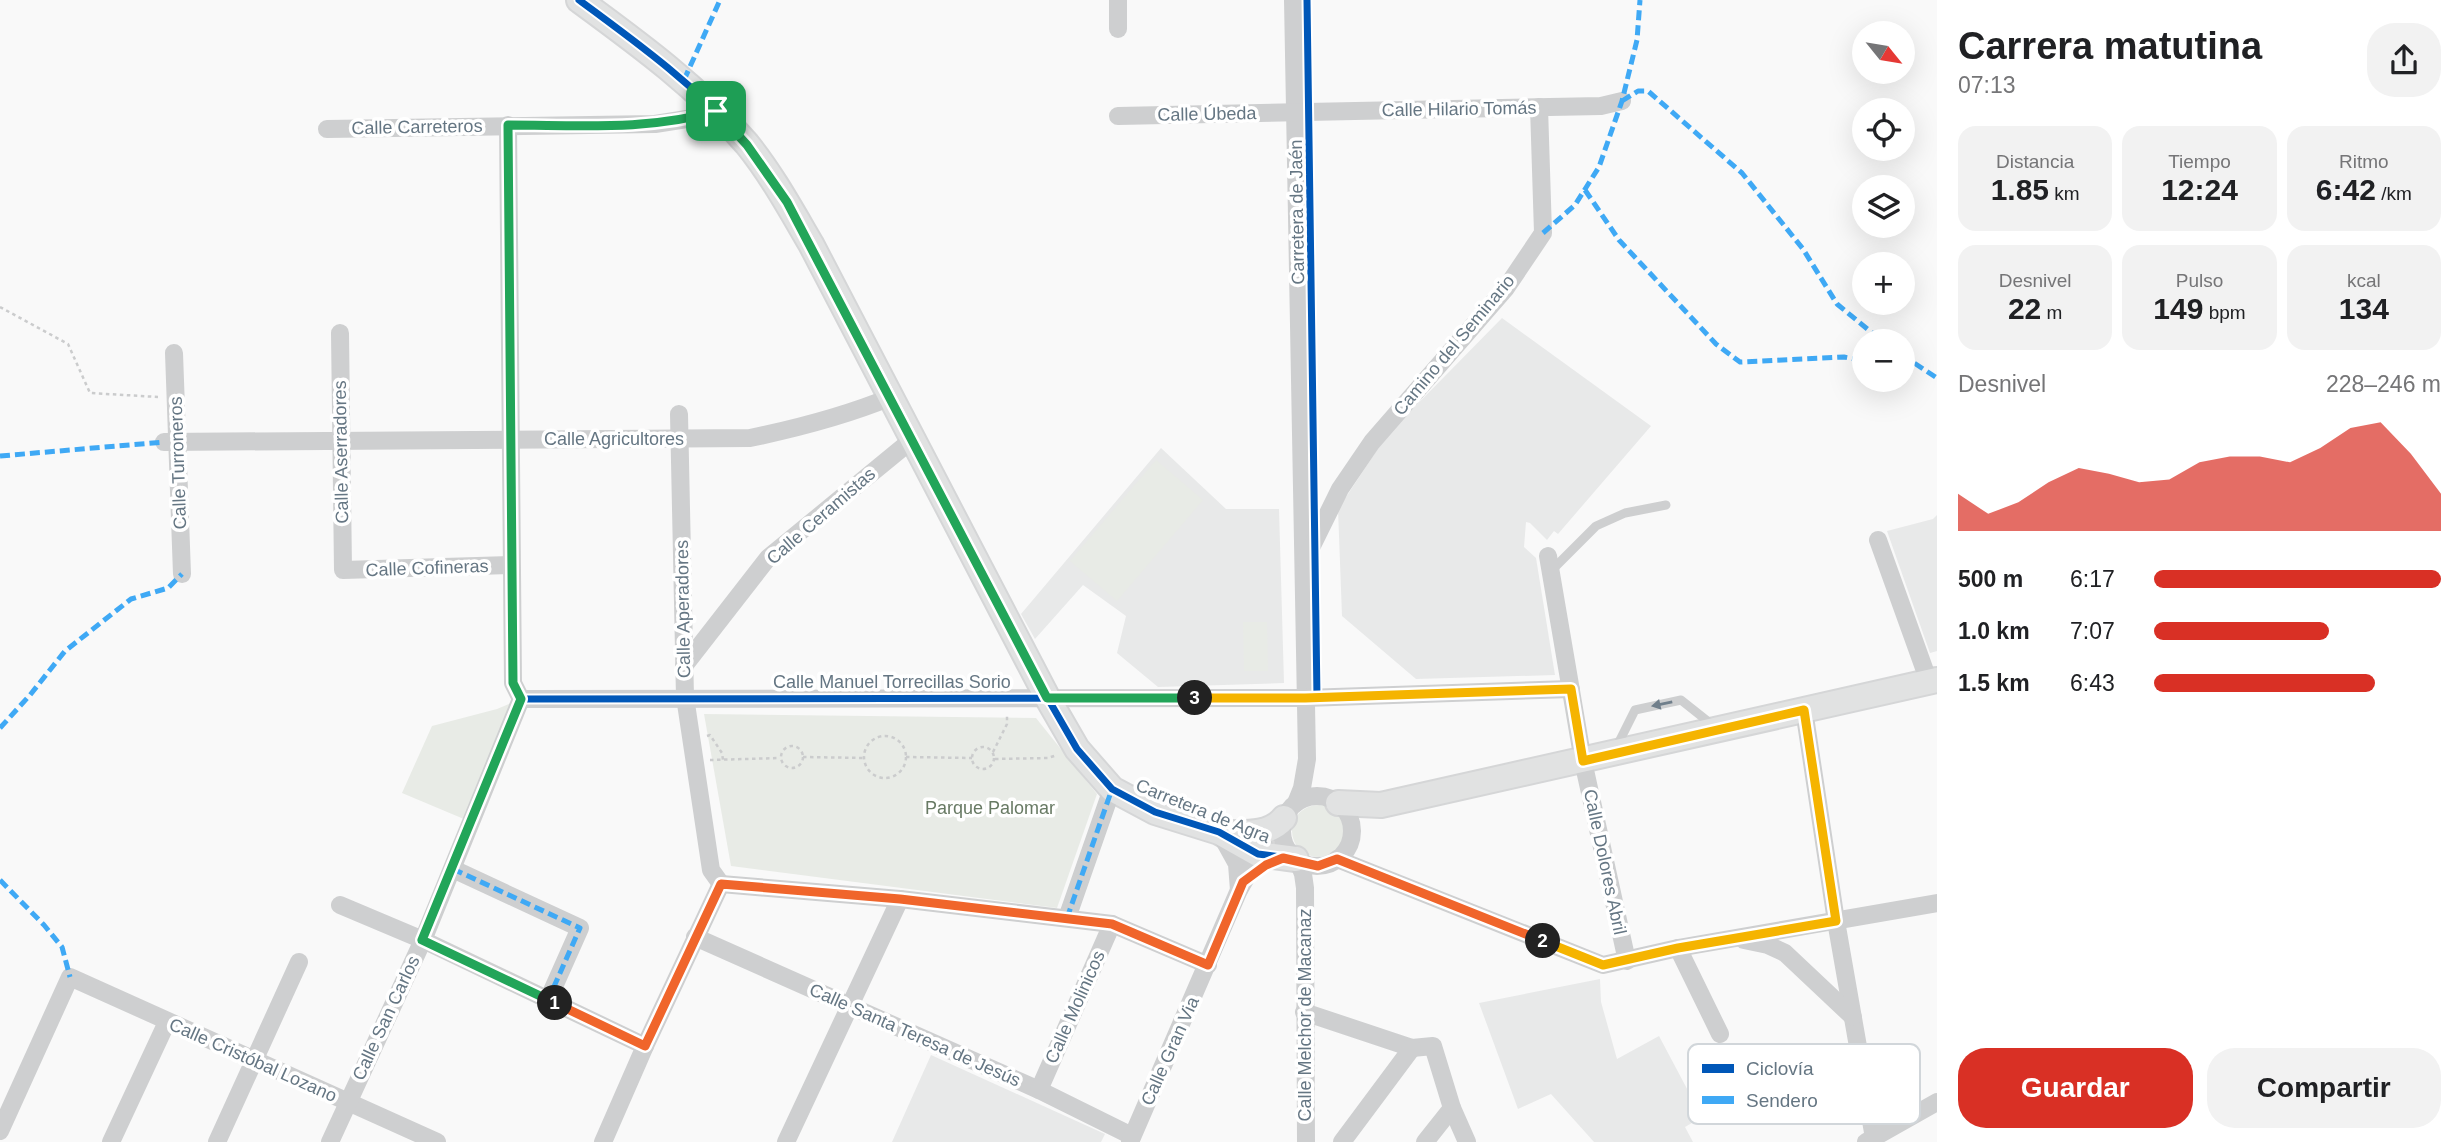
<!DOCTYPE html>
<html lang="es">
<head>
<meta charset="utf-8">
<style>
  :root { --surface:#fff; --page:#f2f2f2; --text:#202124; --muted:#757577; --accent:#d93025 }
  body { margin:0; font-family:Arial,sans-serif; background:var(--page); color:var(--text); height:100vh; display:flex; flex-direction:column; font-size:26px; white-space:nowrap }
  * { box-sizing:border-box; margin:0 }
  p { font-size:23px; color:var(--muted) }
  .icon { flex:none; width:38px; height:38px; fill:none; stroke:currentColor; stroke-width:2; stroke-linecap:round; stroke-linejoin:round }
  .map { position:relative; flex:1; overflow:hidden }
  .drawer { display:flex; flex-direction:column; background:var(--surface); width:525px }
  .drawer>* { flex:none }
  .needle { width:46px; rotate:120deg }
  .controls { position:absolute; left:1852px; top:21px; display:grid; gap:14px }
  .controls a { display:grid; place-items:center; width:63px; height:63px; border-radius:50%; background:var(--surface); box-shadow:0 7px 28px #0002; font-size:35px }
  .pin { position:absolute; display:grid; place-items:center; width:60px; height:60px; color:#fff; margin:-30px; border-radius:14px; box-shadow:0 4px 10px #0006 }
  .km { position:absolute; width:35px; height:35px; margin:-18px; border-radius:50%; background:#222; color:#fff; font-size:19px; line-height:35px; text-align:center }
  .round { display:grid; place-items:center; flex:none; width:74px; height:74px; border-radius:28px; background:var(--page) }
  .head { display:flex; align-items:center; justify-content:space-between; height:119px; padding:0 21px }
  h1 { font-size:38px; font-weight:800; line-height:52px }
  .metrics { display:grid; grid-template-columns:repeat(3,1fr); gap:10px; height:119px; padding:7px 21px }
  .metrics div { display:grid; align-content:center; border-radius:18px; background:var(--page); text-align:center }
  .metrics b { font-size:30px; font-weight:800 }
  .metrics small { font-size:19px; font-weight:400 }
  .metrics p { font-size:19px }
  .chart { height:196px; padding:14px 21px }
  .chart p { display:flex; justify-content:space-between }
  .chart svg { width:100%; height:126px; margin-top:7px; fill:var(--accent); opacity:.7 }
  .primary-button { display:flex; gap:14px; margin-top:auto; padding:14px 21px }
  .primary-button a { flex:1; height:80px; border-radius:28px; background:var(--accent); color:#fff; font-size:28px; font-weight:800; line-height:80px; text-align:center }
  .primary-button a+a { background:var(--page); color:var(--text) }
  ul { padding:0 21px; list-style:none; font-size:23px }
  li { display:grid; grid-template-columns:112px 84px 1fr; align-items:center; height:52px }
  li i { height:18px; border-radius:9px; background:var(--accent) }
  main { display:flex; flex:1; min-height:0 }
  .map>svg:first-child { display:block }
</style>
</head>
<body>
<main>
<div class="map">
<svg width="1937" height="1142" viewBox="0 0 1937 1142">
  <rect width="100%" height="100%" fill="#f9f9f9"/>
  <g fill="#e8e9e9">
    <polygon points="1502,318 1651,426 1558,534 1554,531 1547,540 1530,523 1526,522 1524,547 1536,558 1555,675 1416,679 1342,616 1338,509 1387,435"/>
    <polygon points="1161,448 1226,509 1279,509 1284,683 1158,687 1117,653 1126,616 1083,585 1035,639 1021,614"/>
    <polygon points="1937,515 1937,651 1930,653 1887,531 1933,519"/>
    <polygon points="1600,979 1601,1002 1617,1059 1659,1036 1702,1117 1685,1127 1693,1142 1594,1142 1551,1094 1518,1109 1479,1003"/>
    <polygon points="931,1055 1105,1134 1101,1142 892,1142"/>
  </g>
  <g fill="#e8ebe6">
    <polygon points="1156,460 1203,500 1117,601 1070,561"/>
    <polygon points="1243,622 1267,622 1268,671 1244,671"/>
    <polygon points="521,699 471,822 402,793 432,726 497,709"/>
    <polygon points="704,714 1036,718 1097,794 1057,908 731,866"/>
    <circle cx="1318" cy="831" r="26"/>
  </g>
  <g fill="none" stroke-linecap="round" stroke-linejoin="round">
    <g stroke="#d5d6d7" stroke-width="28">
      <g id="secondary">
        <path d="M579,0c60,44 119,87 168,144 25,31 44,66 64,100l236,453 30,52 35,40 43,23 64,20 39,22 38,5"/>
        <polyline points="1338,803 1381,805 1937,680"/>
        <path d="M1223,833c21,0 46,3 61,-15"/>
      </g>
    </g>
    <g stroke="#cbcccd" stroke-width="2.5" stroke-dasharray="3.5 3.5" stroke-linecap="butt">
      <polyline points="0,307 68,344 90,393 158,397"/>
      <polyline points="707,736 710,735 722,753 723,760"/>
      <circle cx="885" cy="757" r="21"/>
      <circle cx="792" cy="757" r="11"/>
      <circle cx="983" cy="758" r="11"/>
      <polyline points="993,752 1007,724 1007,715"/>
      <polyline points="803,757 865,758"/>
      <polyline points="906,757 972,758"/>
      <polyline points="995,759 1048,758 1057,755"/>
      <polyline points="710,760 780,758"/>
    </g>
    <g stroke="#cecfd0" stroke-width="9">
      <polyline points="1551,571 1596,526 1625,513 1666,505"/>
      <polyline points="1616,748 1635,710 1681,700 1715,727"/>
    </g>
    <g stroke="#cecfd0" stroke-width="18">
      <polyline points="1293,0 1307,759 1302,788 1296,803"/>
      <polyline points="1118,29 1118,0"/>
      <polyline points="1118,116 1601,106 1622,101"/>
      <polyline points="508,125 513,683 521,699"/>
      <polyline points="327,129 655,124 693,118 716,111"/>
      <polyline points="340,333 343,570 511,565"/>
      <polyline points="174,353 182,574"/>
      <polyline points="679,414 685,697 711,870 721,884"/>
      <path d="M164,442l586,-4c48,-10 95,-22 141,-41"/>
      <polyline points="1878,540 1929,682"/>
      <polyline points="1548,556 1583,761 1627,961"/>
      <polyline points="1305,560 1340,489 1372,442 1506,288 1543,233 1539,107"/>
      <polyline points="684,666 768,558 913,439"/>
      <polyline points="521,699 1305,698 1571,689"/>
      <polyline points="1804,710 1836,921 1874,1138"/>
      <circle cx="1317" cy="831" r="35"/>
      <polyline points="1221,835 1237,864 1239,890"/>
      <polyline points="1337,859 1603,965 1678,948 1937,903"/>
      <polyline points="1298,861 1303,874 1305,888 1306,1142"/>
      <polyline points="453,869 580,928 548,1000"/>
      <polyline points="721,884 900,899 1112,924 1208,965"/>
      <polyline points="340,905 423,940 645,1046"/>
      <polyline points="1067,918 1112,789"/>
      <polyline points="695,937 1039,1090 1132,1136"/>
      <polyline points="1744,940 1768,945 1785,953 1853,1017"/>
      <polyline points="1678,948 1720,1034"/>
      <polyline points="1304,1012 1412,1048 1433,1046 1452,1108 1467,1142"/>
      <polyline points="1039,1090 1112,924"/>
      <polyline points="0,1131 70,977 437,1142"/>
      <polyline points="111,1142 167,1022"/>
      <polyline points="217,1142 299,962"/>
      <polyline points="330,1142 423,940 521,699"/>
      <polyline points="603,1142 645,1046 721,884"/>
      <polyline points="786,1142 900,899"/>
      <polyline points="1130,1142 1239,890 1264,846"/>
      <polyline points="1342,1142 1412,1048"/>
      <polyline points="1425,1142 1452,1108"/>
      <polyline points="1866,1142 1937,1102"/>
    </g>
    <use href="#secondary" stroke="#e1e2e2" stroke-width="24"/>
    <g stroke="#3fa9f5" stroke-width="5" stroke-dasharray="10 5" stroke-linecap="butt">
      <polyline points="684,80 720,0"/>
      <polyline points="1622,101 1638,91 1648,91 1742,173 1803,249 1837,304 1882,341"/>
      <polyline points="1585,190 1619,240 1716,344 1740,362 1844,357 1864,361"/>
      <polyline points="1543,233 1575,205 1599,167 1622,101 1637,40 1640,0"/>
      <polyline points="1902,355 1937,378"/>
      <polyline points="0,456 164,442"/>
      <polyline points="0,728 30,695 65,651 131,599 168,588 182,574"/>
      <polyline points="453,869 580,928 548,1000"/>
      <polyline points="0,880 44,925 62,947 70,977"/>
      <polyline points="1067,918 1112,789"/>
    </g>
    <g stroke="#fff" stroke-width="11">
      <g id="cycleway">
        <path d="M579,0c60,44 119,87 168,144 25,31 44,66 64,100l236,453 30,52 35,40 43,23 64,20 39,22 38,5"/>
        <polyline points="1307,0 1317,698"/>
        <polyline points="521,699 1305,698 1571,689"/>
      </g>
    </g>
    <use href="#cycleway" stroke="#0057b8" stroke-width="7"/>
  </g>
  <defs><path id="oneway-solid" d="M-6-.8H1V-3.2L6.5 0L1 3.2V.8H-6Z" transform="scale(1.75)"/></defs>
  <use fill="#707f8b" href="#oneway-solid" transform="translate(1662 704) rotate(168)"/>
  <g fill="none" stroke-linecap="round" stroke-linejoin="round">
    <g stroke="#fff" stroke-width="14">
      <path id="split-1" d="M555,1003l-133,-63 99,-241 -8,-16 -5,-558c69,0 141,6 208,-14"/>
    </g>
    <g stroke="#fff" stroke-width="14">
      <polyline id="split-2" points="555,1003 645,1046 721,884 900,899 1112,924 1208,965 1243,882 1266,865 1283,858 1318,866 1337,859 1543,941"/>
    </g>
    <g stroke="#fff" stroke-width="14">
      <polyline id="split-3" points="1195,698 1305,698 1571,689 1583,761 1804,710 1836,921 1678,948 1603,965 1543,941"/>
    </g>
    <g stroke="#fff" stroke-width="14">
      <polyline id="split-4" points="716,111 747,145 787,202 1047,698 1195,698"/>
    </g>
    <use href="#split-1" stroke="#22a559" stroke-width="9"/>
    <use href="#split-2" stroke="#f0652b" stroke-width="9"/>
    <use href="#split-3" stroke="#f5b400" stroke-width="9"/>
    <use href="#split-4" stroke="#22a559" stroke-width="9"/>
  </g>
  <g text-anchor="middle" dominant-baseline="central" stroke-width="7" stroke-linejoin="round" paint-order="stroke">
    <g font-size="18" fill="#657683" stroke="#fff">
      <text transform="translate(1459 109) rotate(-1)">Calle Hilario Tomás</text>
      <text transform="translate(1207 114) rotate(-1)">Calle Úbeda</text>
      <text transform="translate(417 127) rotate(-1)">Calle Carreteros</text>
      <text transform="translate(1297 212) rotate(-91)">Carretera de Jaén</text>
      <text transform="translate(1454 345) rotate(-50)">Camino del Seminario</text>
      <text x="614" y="439">Calle Agricultores</text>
      <text transform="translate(341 452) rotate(-91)">Calle Aserradores</text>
      <text transform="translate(178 463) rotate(-92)">Calle Turroneros</text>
      <text transform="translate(821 516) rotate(-41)">Calle Ceramistas</text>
      <text transform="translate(427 568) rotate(-2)">Calle Cofineras</text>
      <text transform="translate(683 609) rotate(-91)">Calle Aperadores</text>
      <text x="892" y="682">Calle Manuel Torrecillas Sorio</text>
      <text transform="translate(1203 811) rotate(22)">Carretera de Agra</text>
      <text transform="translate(1605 862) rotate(78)">Calle Dolores Abril</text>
      <text transform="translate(1075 1007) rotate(-66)">Calle Molinicos</text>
      <text transform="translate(1305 1015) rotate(-90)">Calle Melchor de Macanaz</text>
      <text transform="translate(386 1018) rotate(-65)">Calle San Carlos</text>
      <text transform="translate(915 1035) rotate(24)">Calle Santa Teresa de Jesús</text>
      <text transform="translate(1170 1051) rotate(-66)">Calle Gran Via</text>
      <text transform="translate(253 1060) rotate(24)">Calle Cristóbal Lozano</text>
    </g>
    <g font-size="18" fill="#687a64" stroke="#fff">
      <text x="990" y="808">Parque Palomar</text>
    </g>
  </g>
  <rect x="1688" y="1044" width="232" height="80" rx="10" fill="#fff" stroke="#d1d6da" stroke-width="2"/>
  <rect x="1702" y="1064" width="32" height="9" fill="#0057b8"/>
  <rect x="1702" y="1096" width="32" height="8" fill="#3fa9f5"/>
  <g font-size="19" fill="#657683">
    <text x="1746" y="1075">Ciclovía</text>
    <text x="1746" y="1107">Sendero</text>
  </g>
</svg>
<div class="controls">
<a><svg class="needle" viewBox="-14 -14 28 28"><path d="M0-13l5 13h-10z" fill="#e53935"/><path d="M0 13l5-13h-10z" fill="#757577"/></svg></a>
<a><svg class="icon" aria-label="locate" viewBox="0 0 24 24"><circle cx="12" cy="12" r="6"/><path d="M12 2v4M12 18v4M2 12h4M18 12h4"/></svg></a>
<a><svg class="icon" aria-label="layers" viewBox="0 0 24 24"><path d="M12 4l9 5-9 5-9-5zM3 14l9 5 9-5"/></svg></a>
<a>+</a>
<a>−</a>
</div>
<div class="pin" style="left:716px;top:111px;background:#1e9e55"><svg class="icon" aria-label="arrive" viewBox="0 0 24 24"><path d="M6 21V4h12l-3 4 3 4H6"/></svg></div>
<b class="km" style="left:555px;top:1003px">1</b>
<b class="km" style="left:1543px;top:941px">2</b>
<b class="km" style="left:1195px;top:698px">3</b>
</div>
<section class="drawer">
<div class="head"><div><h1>Carrera matutina</h1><p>07:13</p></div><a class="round"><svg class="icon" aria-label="share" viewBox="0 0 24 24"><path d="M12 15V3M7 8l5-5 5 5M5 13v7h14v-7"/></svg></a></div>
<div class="metrics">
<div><p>Distancia</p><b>1.85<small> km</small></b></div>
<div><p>Tiempo</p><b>12:24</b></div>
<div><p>Ritmo</p><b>6:42<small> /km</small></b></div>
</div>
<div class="metrics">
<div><p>Desnivel</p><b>22<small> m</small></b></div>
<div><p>Pulso</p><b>149<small> bpm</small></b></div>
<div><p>kcal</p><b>134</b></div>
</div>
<div class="chart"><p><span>Desnivel</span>228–246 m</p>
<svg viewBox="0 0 160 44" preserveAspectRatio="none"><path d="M0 44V31L10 38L20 34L30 27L40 22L50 24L60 27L70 26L80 20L90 18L100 18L110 20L120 15L130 8L140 6L150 17L160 31V44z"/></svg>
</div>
<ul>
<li><b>500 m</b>6:17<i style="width:100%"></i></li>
<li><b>1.0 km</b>7:07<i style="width:61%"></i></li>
<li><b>1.5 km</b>6:43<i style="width:77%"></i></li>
</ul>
<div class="primary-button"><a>Guardar</a><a>Compartir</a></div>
</section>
</main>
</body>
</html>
